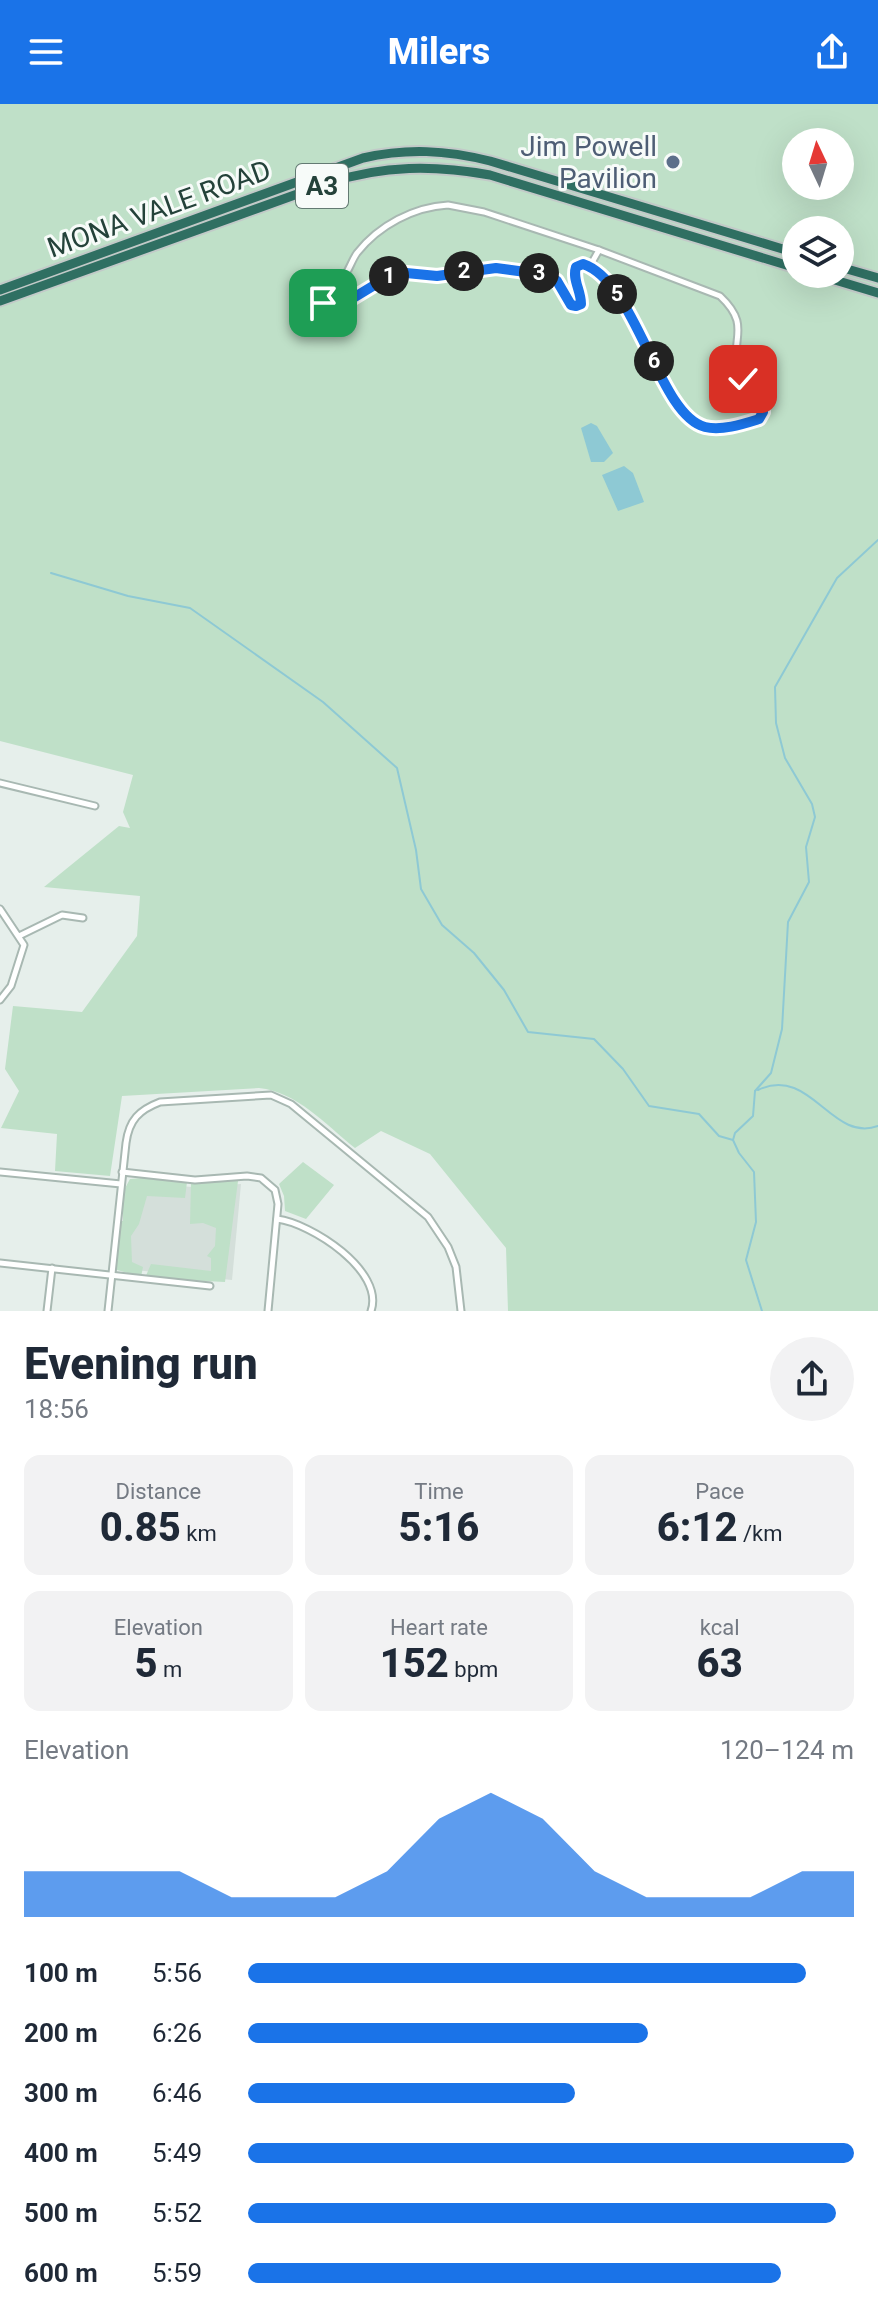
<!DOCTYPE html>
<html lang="en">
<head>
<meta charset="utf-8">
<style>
  :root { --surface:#fff; --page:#f2f2f3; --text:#1f2937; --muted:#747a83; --accent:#1a73e8 }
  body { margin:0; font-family:Roboto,sans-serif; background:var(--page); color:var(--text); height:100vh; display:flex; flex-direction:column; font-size:30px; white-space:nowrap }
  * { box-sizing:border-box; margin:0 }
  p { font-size:26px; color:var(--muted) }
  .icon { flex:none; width:44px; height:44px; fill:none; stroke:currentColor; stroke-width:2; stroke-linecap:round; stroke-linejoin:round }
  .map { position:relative; height:1207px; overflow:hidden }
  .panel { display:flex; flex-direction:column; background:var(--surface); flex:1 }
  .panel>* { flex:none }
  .needle { width:52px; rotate:356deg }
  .tools { position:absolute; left:782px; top:24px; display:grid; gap:16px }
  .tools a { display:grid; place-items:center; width:72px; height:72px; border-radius:50%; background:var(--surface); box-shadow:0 8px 32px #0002; font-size:40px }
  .pin { position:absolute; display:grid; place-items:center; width:68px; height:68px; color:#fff; margin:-34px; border-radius:16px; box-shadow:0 4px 12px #0006 }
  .km { position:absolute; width:40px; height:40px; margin:-20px; border-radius:50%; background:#222; color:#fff; font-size:22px; line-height:40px; text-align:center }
  .round { display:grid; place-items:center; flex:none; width:84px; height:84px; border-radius:42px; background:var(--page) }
  .overview { display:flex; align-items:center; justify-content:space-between; height:136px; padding:0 24px }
  h1 { font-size:44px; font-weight:800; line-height:60px }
  .figures { display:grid; grid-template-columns:repeat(3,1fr); gap:12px; height:136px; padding:8px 24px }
  .figures div { display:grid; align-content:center; border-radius:16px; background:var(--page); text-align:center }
  .figures b { font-size:40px; font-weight:800 }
  .figures small { font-size:22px; font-weight:400 }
  .figures p { font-size:22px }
  .chart { height:224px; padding:16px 24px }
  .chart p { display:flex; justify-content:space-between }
  .chart svg { width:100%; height:144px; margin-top:8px; fill:var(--accent); opacity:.7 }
  ul { padding:0 24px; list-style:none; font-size:26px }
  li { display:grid; grid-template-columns:128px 96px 1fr; align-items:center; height:60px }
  li i { height:20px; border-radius:10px; background:var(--accent) }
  header { display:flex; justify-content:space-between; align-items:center; height:104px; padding:0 24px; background:var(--accent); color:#fff; font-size:36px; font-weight:800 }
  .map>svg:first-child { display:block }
</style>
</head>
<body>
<header><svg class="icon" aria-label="menu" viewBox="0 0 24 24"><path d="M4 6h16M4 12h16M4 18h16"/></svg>Milers<svg class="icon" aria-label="share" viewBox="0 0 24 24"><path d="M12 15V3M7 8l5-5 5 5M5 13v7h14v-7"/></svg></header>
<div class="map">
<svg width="878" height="1207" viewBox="0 0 878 1207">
  <rect width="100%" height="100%" fill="#e6efeb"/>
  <polygon fill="#d4dfda" points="133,1078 192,1083 241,1080 232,1176 125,1165"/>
  <g fill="#bfe0c8" fill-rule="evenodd">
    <path d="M0,0h878v1207h-370l-2,-63 -76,-94 -49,-23 -26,17c-30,-24 -58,-56 -96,-60l-137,8 -12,80 -55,-5 2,-37 -56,-6 18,-37 -14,-22 8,-63 69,6 55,-76 3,-40 -96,-9 75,-61 11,2 -7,-16 10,-37 -133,-34zM796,38h44v44h-44zM796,126h44v44h-44z"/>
    <polygon points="303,1058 334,1081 306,1115 285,1107 284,1092 279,1080"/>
    <polygon points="152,1073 187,1078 185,1094 147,1092 139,1120 131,1132 132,1158 143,1163 141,1173 114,1165 119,1117 123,1117 123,1088 130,1075"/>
    <polygon points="238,1077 225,1178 145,1174 151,1160 211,1167 211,1154 207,1152 215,1142 216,1124 203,1119 190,1120 191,1078"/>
  </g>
  <g fill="#8ec9d4">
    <polygon points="591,319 597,322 613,349 604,358 591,358 581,324"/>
    <polygon points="624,362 633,369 644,398 618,407 602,371"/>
  </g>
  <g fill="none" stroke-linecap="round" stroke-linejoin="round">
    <g stroke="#8ec9d4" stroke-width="2">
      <polyline points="51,469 128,492 190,504 323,598 397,664 416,746 421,785 442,821 474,849 504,886 528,928 594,935 623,965 649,1002 699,1010 719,1032 733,1036"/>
      <path d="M758,986c53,-25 73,53 120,36"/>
      <polyline points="755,987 771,969 782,925 788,818 809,778 806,743 815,713 812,700 785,654 776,619 775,583 837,474 878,436"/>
      <polyline points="755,987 753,1012 735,1029 733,1036 739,1049 754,1068 756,1118 746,1156 762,1207"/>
    </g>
    <g stroke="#a8b8b2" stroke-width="9">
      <g id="street">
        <path d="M448,101l36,7 115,38 121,46c34,32 7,44 20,77 5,14 18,24 23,39l-4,7c-16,5 -37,12 -54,8 -47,-12 -68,-147 -122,-163l-7,3c-4,13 6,23 5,37l-5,2 -5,-1 -14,-24 -9,-6 -52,-7 -59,8 -41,-4 -56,34 -11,1 -6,-4c0,-15 13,-18 22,-28 5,-7 7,-15 12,-22 22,-28 57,-46 91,-48z"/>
        <polyline points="590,162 599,146"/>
        <polyline points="0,679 95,702"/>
        <polyline points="0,805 24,841 11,882 0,896"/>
        <polyline points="19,832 62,811 83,814"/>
        <polyline points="0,1068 121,1080"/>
        <polyline points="122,1068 195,1076 247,1072 261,1074 275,1086 278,1100 268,1207"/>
        <path d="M277,1115c34,4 108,52 94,92"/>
        <polyline points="0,1159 210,1182"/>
        <polyline points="47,1207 52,1164"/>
        <path d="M108,1207l18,-168c3,-23 13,-33 34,-41l111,-7 20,9 137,113 20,30 8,20 5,44"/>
      </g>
    </g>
    <g stroke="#c2cac8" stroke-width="13">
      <g id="highway">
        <polyline points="840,163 878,174"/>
        <polyline points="815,170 878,189"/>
        <path d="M0,186l363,-132c44,-10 83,-8 127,3l306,92"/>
        <path d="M0,197l328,-118c56,-18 106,-18 162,-8l306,93"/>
      </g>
    </g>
    <use href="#street" stroke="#fff" stroke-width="5"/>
    <use href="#highway" stroke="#2f6f62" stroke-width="9"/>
  </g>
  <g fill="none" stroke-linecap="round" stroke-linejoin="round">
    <g stroke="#fff" stroke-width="16">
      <path id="route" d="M323,199l6,4 11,-1 56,-34 41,4 59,-8 52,7 9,6 14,24 5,1 5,-2c0,-14 -9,-24 -5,-37l7,-3c54,18 75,151 122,163 17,4 38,-3 54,-8l4,-7 -20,-33"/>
    </g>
    <use href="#route" stroke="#1a73e8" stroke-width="10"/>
  </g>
  <circle fill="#5c6f8a" stroke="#f7fbf9" stroke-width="3" cx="673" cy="58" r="8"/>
  <g text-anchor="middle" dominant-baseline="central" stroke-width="6" stroke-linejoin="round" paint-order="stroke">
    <rect fill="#f7fbf9" stroke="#637a73" stroke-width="2" x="296" y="60" width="52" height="44" rx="6"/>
    <g font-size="26" font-weight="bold" fill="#24423a">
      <text x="322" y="82">A3</text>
    </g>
    <g font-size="28" fill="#4e5e75" stroke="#f7fbf9" text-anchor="end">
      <text x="657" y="42">Jim Powell<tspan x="657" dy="32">Pavilion</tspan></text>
    </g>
    <g font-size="28" fill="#24423a" stroke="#f7fbf9">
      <text transform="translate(159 105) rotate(-20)">MONA VALE ROAD</text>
    </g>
  </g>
</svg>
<div class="tools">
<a><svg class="needle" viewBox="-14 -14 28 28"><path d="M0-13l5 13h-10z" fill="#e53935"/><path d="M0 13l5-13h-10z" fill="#747a83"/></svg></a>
<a><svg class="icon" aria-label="layers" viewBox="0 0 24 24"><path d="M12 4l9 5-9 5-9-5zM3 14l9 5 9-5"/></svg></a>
</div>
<div class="pin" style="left:323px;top:199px;background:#1e9e55"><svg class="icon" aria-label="arrive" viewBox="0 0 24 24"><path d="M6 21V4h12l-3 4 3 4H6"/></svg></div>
<div class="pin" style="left:743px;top:275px;background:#d93025"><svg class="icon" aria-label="check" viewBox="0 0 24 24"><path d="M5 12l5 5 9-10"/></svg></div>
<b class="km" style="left:389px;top:172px">1</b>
<b class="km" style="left:464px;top:167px">2</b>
<b class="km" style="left:539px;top:169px">3</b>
<b class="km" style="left:617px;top:190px">5</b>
<b class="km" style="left:654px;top:257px">6</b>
</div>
<section class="panel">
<div class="overview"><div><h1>Evening run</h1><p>18:56</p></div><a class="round"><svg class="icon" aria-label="share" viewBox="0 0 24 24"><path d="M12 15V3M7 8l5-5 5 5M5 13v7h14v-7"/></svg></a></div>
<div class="figures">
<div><p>Distance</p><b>0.85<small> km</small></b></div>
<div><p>Time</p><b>5:16</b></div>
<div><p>Pace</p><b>6:12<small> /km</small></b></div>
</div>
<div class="figures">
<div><p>Elevation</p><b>5<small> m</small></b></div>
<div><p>Heart rate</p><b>152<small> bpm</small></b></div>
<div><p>kcal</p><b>63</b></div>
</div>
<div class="chart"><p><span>Elevation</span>120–124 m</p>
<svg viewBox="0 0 160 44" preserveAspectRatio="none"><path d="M0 44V30L10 30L20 30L30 30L40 38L50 38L60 38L70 30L80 14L90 6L100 14L110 30L120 38L130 38L140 38L150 30L160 30V44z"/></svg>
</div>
<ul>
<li><b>100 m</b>5:56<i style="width:92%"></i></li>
<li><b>200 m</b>6:26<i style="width:66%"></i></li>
<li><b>300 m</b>6:46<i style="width:54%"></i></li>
<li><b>400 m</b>5:49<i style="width:100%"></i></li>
<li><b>500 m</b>5:52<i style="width:97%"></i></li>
<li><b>600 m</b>5:59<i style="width:88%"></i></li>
</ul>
</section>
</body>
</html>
